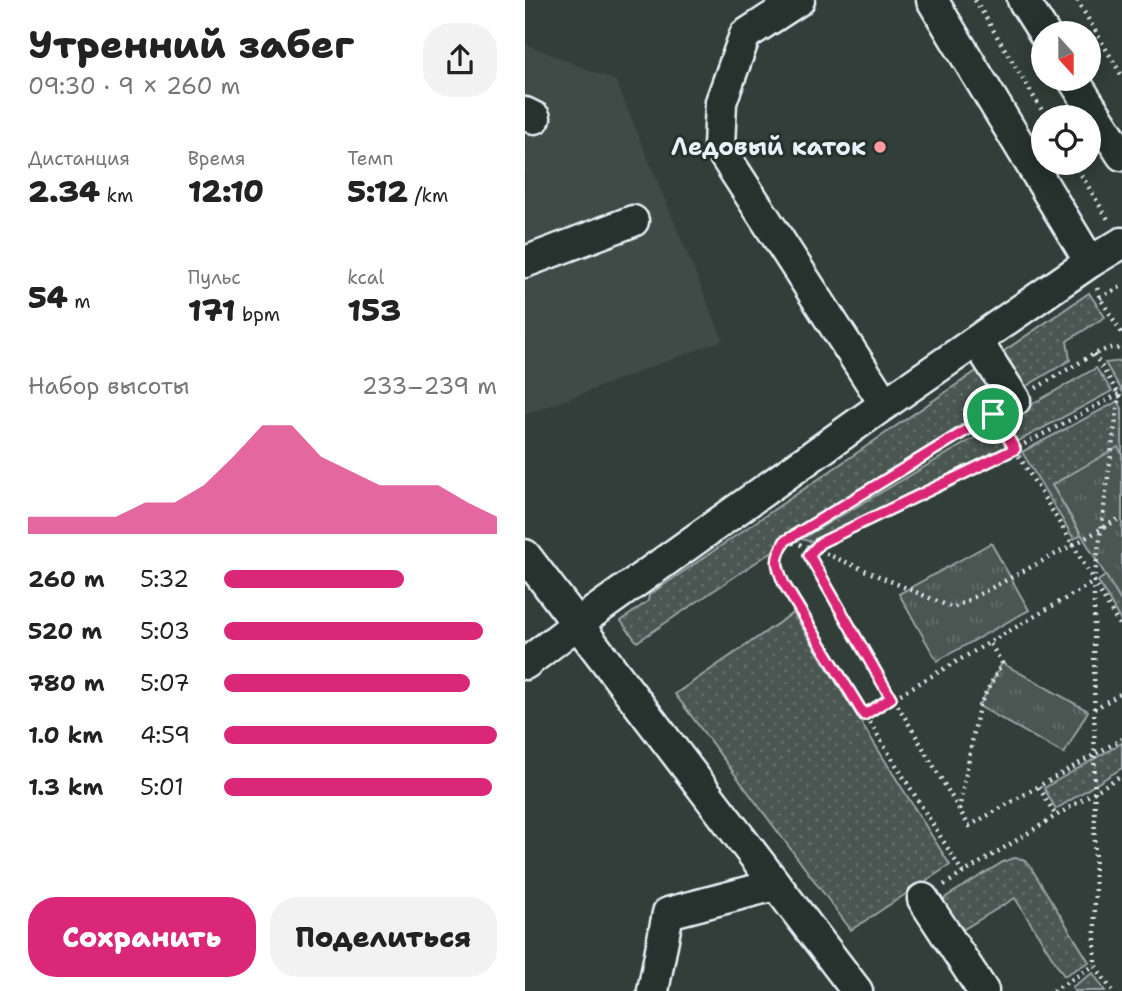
<!DOCTYPE html>
<html lang="ru">
<head>
<meta charset="utf-8">
<style>
  :root { --surface:#fff; --page:#f2f2f2; --text:#222; --muted:#767676; --accent:#db2777 }
  body { margin:0; font-family:"Shantell Sans",sans-serif; background:var(--page); color:var(--text); height:100vh; display:flex; flex-direction:column; font-size:26px; white-space:nowrap }
  * { box-sizing:border-box; margin:0 }
  p { font-size:23px; color:var(--muted) }
  .icon { flex:none; width:38px; height:38px; fill:none; stroke:currentColor; stroke-width:2; stroke-linecap:round; stroke-linejoin:round }
  .map { position:relative; flex:1; overflow:hidden }
  .details { display:flex; flex-direction:column; background:var(--surface); width:525px }
  .details>* { flex:none }
  .needle { width:46px; rotate:159deg }
  .controls { position:absolute; left:506px; top:21px; display:grid; gap:14px }
  .controls a { display:grid; place-items:center; width:70px; height:70px; border-radius:50%; background:var(--surface); box-shadow:0 4px 18px #0003; font-size:35px }
  .pin { position:absolute; display:grid; place-items:center; width:60px; height:60px; color:#fff; margin:-30px; border:4px solid #fff; border-radius:50%; box-shadow:0 2px 7px #0007 }
  .round { display:grid; place-items:center; flex:none; width:74px; height:74px; border-radius:28px; background:var(--page) }
  .overview { display:flex; align-items:center; justify-content:space-between; height:119px; padding:0 28px }
  h1 { font-size:38px; font-weight:800; line-height:52px }
  .stats { display:grid; grid-template-columns:repeat(3,1fr); gap:10px; height:119px; padding:7px 28px }
  .stats div { display:grid; align-content:center }
  .stats b { font-size:30px; font-weight:800 }
  .stats small { font-size:19px; font-weight:400 }
  .stats p { font-size:19px }
  .chart { height:196px; padding:14px 28px }
  .chart p { display:flex; justify-content:space-between }
  .chart svg { width:100%; height:126px; margin-top:7px; fill:var(--accent); opacity:.7 }
  .cta { display:flex; gap:14px; margin-top:auto; padding:14px 28px }
  .cta a { flex:1; height:80px; border-radius:28px; background:var(--accent); color:#fff; font-size:28px; font-weight:800; line-height:80px; text-align:center }
  .cta a+a { background:var(--page); color:var(--text) }
  ul { padding:0 28px; list-style:none; font-size:23px }
  li { display:grid; grid-template-columns:112px 84px 1fr; align-items:center; height:52px }
  li i { height:18px; border-radius:9px; background:var(--accent) }
  main { display:flex; flex:1; min-height:0 }
  .map>svg:first-child { display:block }
</style>
</head>
<body>
<main>
<section class="details">
<div class="overview"><div><h1>Утренний забег</h1><p>09:30 · 9 × 260 m</p></div><a class="round"><svg class="icon" aria-label="share" viewBox="0 0 24 24"><path d="M12 15V3M7 8l5-5 5 5M5 13v7h14v-7"/></svg></a></div>
<div class="stats">
<div><p>Дистанция</p><b>2.34<small> km</small></b></div>
<div><p>Время</p><b>12:10</b></div>
<div><p>Темп</p><b>5:12<small> /km</small></b></div>
</div>
<div class="stats">
<div><b>54<small> m</small></b></div>
<div><p>Пульс</p><b>171<small> bpm</small></b></div>
<div><p>kcal</p><b>153</b></div>
</div>
<div class="chart"><p><span>Набор высоты</span>233–239 m</p>
<svg viewBox="0 0 160 44" preserveAspectRatio="none"><path d="M0 44V38L10 38L20 38L30 38L40 33L50 33L60 27L70 17L80 6L90 6L100 17L110 22L120 27L130 27L140 27L150 33L160 38V44z"/></svg>
</div>
<ul>
<li><b>260 m</b>5:32<i style="width:66%"></i></li>
<li><b>520 m</b>5:03<i style="width:95%"></i></li>
<li><b>780 m</b>5:07<i style="width:90%"></i></li>
<li><b>1.0 km</b>4:59<i style="width:100%"></i></li>
<li><b>1.3 km</b>5:01<i style="width:98%"></i></li>
</ul>
<div class="cta"><a>Сохранить</a><a>Поделиться</a></div>
</section>
<div class="map">
<svg width="597" height="991" viewBox="0 0 597 991">
  <defs>
    <pattern id="grass-dots" width="8" height="8" patternUnits="userSpaceOnUse" patternTransform="scale(1.75)"><rect width="8" height="8" fill="#495651"/><path d="M2 2h.1M6 6h.1" fill="none" stroke="#636f6b" stroke-width="1.8" stroke-linecap="round"/></pattern>
    <pattern id="park-tufts" width="24" height="20" patternUnits="userSpaceOnUse" patternTransform="scale(1.75)"><rect width="24" height="20" fill="#495651"/><path d="M3 7l-1-3M5 7V3M7 7l1-3M15 17l-1-3M17 17v-4M19 17l1-3" fill="none" stroke="#636f6b"/></pattern>
  </defs>
  <rect width="100%" height="100%" fill="#323e39"/>
  <filter id="ink" filterUnits="userSpaceOnUse"><feTurbulence type="fractalNoise" baseFrequency=".0143" numOctaves="2"/><feDisplacementMap in="SourceGraphic" scale="14" xChannelSelector="R" yChannelSelector="G"/><feConvolveMatrix kernelMatrix="1 2 1 2 8 2 1 2 1" color-interpolation-filters="sRGB"/></filter>
  <g filter="url(#ink)">
    <polygon fill="#3f4b46" points="0,44 91,81 198,340 0,415"/>
    <g fill="url(#grass-dots)" stroke="#98a4a4" stroke-width="2">
      <polygon points="564,293 580,317 542,341 545,360 493,391 473,355"/>
      <polygon points="597,361 597,391 580,363"/>
      <polygon points="456,368 475,399 112,642 96,621 123,601 124,595"/>
      <polygon points="571,368 587,391 492,442 479,420"/>
      <polygon points="593,401 597,408 597,454 593,448 527,485 556,535 549,539 497,452"/>
      <polygon points="468,427 482,446 288,542 276,539"/>
      <polygon points="581,575 597,602 597,623 573,581"/>
      <polygon points="268,613 425,865 326,930 150,694"/>
      <polygon points="597,743 597,768 531,809 519,788"/>
      <polygon points="489,858 498,859 505,866 564,962 539,976 490,898 429,935 416,906 421,897 478,862"/>
      <polygon points="568,973 580,991 549,991 547,987"/>
    </g>
    <g fill="url(#park-tufts)" stroke="#98a4a4" stroke-width="2">
      <polygon points="593,447 597,454 597,603 527,485"/>
      <polygon points="466,543 504,610 412,661 374,594"/>
      <polygon points="477,663 563,711 539,754 454,706"/>
    </g>
    <g fill="none" stroke-linecap="round" stroke-linejoin="round">
      <g stroke="#e8f1f8" stroke-width="35">
        <g id="minor">
          <polyline points="274,0 220,35 196,102 194,147 360,404"/>
          <polyline points="498,0 519,33"/>
          <polyline points="548,79 597,155"/>
          <polyline points="0,113 10,118"/>
          <polyline points="0,262 108,221"/>
          <polyline points="565,262 597,243"/>
          <polyline points="452,341 490,400"/>
          <polyline points="0,555 332,991"/>
          <polyline points="0,664 52,624 360,404 565,262 407,0"/>
          <polyline points="398,899 458,991"/>
          <polyline points="128,991 143,913 250,885"/>
        </g>
      </g>
      <g stroke="#e8f1f8" stroke-width="4.5" stroke-dasharray="2 5" stroke-linecap="butt">
        <polyline points="450,0 521,117"/>
        <polyline points="552,0 597,76"/>
        <polyline points="549,163 584,221"/>
        <polyline points="572,288 575,298 597,333"/>
        <polyline points="575,298 597,286"/>
        <polyline points="569,354 597,400"/>
        <polyline points="511,388 569,354 585,348 597,349"/>
        <polyline points="594,394 490,449 295,543 284,555 444,826 597,739"/>
        <polyline points="472,420 548,545 597,517"/>
        <polyline points="261,541 288,548 428,608 548,545 597,630"/>
        <polyline points="569,709 597,693"/>
        <polyline points="339,715 569,582"/>
        <polyline points="514,787 531,816"/>
        <polyline points="434,810 454,706 477,663 464,642"/>
        <path d="M438,873l-179,-289c-9,-19 -10,-25 1,-43l210,-129"/>
        <polyline points="419,885 597,775"/>
        <polyline points="528,991 570,965"/>
        <polyline points="587,991 570,965 569,582 594,395"/>
      </g>
      <use href="#minor" stroke="#26332d" stroke-width="30"/>
    </g>
  </g>
  <g fill="none" stroke-linecap="round" stroke-linejoin="round" filter="url(#ink)">
    <g stroke="#fff" stroke-width="14">
      <path id="route" d="M468,414l22,35 -195,94 -11,12 82,143 -27,17 -80,-131c-8,-19 -10,-25 1,-43z"/>
    </g>
    <use href="#route" stroke="#db2777" stroke-width="9"/>
  </g>
  <circle fill="#ff9aa2" stroke="#26332d" stroke-width="2.5" cx="355" cy="147" r="7"/>
  <g text-anchor="middle" dominant-baseline="central" stroke-width="6" stroke-linejoin="round" paint-order="stroke">
    <g font-size="24" font-weight="bold" fill="#e8f1f8" stroke="#26332d" text-anchor="end">
      <text x="341" y="147">Ледовый каток</text>
    </g>
  </g>
</svg>
<div class="controls">
<a><svg class="needle" viewBox="-14 -14 28 28"><path d="M0-13l5 13h-10z" fill="#e53935"/><path d="M0 13l5-13h-10z" fill="#767676"/></svg></a>
<a><svg class="icon" aria-label="locate" viewBox="0 0 24 24"><circle cx="12" cy="12" r="6"/><path d="M12 2v4M12 18v4M2 12h4M18 12h4"/></svg></a>
</div>
<div class="pin" style="left:468px;top:414px;background:#1e9e55"><svg class="icon" aria-label="arrive" viewBox="0 0 24 24"><path d="M6 21V4h12l-3 4 3 4H6"/></svg></div>
</div>
</main>
</body>
</html>
